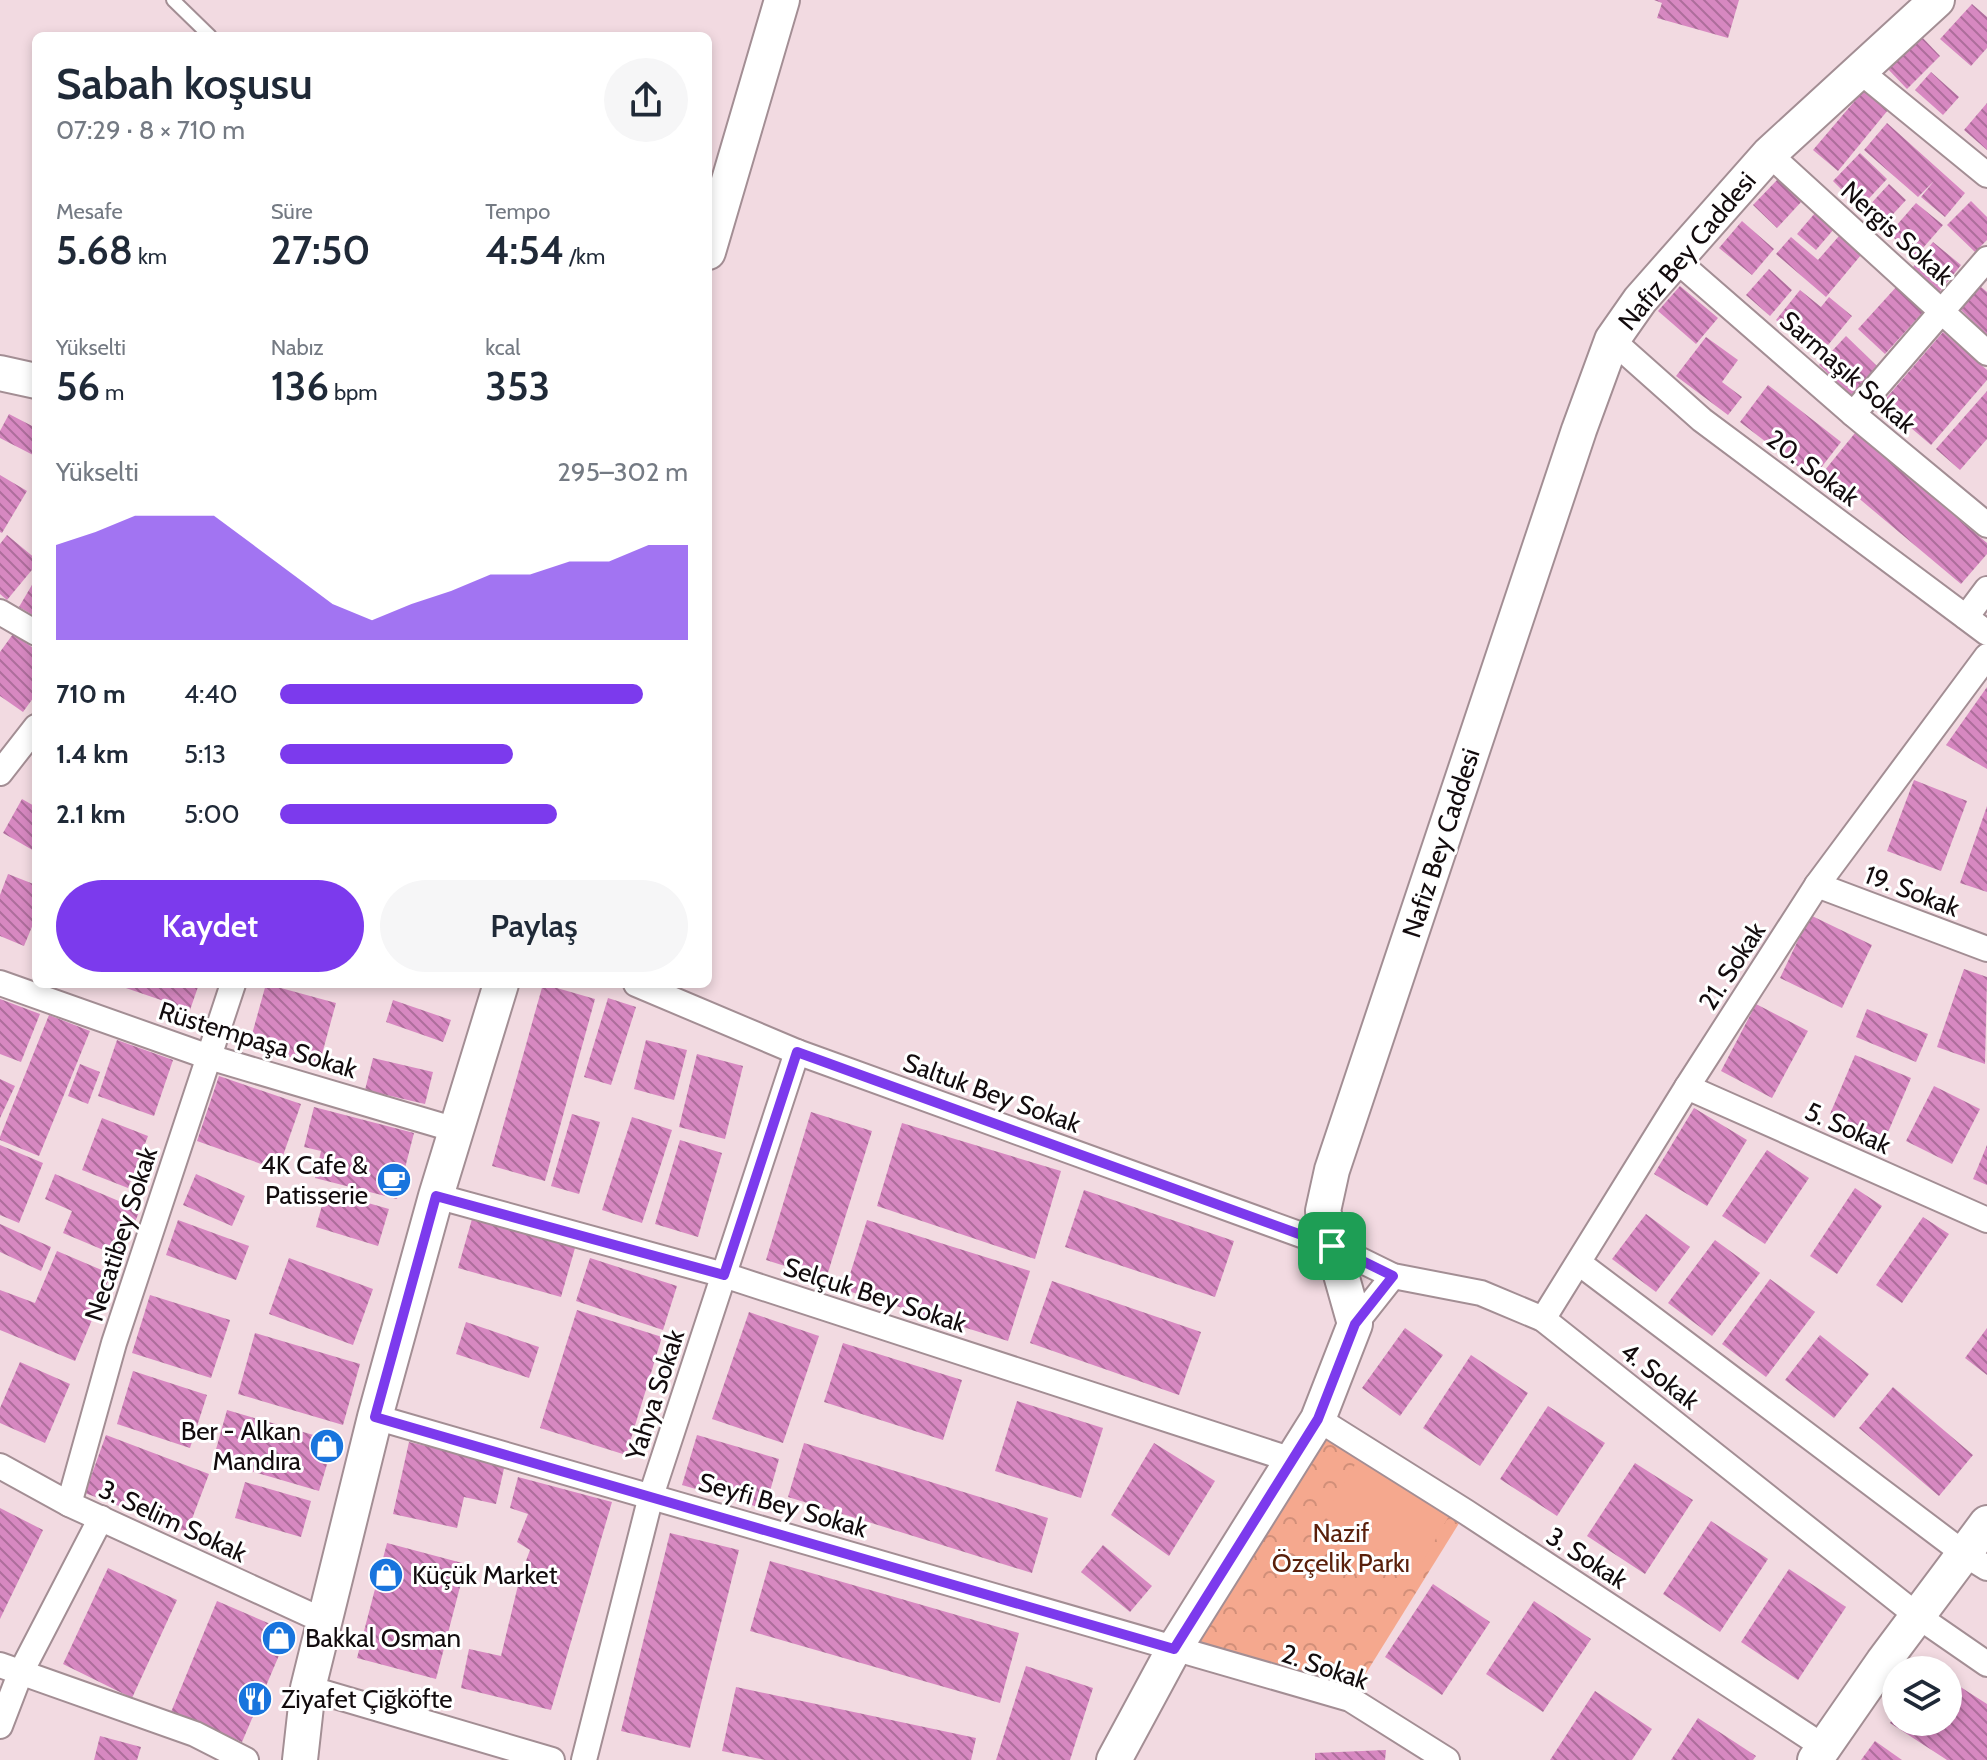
<!DOCTYPE html>
<html lang="tr">
<head>
<meta charset="utf-8">
<style>
  :root { --surface:#fff; --page:#f6f6f7; --text:#1f2937; --muted:#747a83; --accent:#7c3aed }
  body { margin:0; font-family:Cabin,sans-serif; background:var(--page); color:var(--text); height:100vh; display:flex; flex-direction:column; font-size:30px; white-space:nowrap }
  * { box-sizing:border-box; margin:0 }
  p { font-size:26px; color:var(--muted) }
  .icon { flex:none; width:44px; height:44px; fill:none; stroke:currentColor; stroke-width:2; stroke-linecap:round; stroke-linejoin:round }
  .map { position:relative; flex:1; overflow:hidden }
  .drawer { position:absolute; left:32px; top:32px; width:680px; height:956px; display:flex; flex-direction:column; background:var(--surface); border-radius:12px; box-shadow:0 4px 12px #0003 }
  .drawer>* { flex:none }
  .fabs { position:absolute; left:1882px; top:1656px; display:grid; gap:16px }
  .fabs a { display:grid; place-items:center; width:80px; height:80px; border-radius:50%; background:var(--surface); box-shadow:0 4px 12px #0003; font-size:40px }
  .pin { position:absolute; display:grid; place-items:center; width:68px; height:68px; color:#fff; margin:-34px; border-radius:16px; box-shadow:0 4px 12px #0006 }
  .round { display:grid; place-items:center; flex:none; width:84px; height:84px; border-radius:42px; background:var(--page) }
  .summary { display:flex; align-items:center; justify-content:space-between; height:136px; padding:0 24px }
  h1 { font-size:44px; font-weight:600; line-height:60px }
  .figures { display:grid; grid-template-columns:repeat(3,1fr); gap:12px; height:136px; padding:8px 24px }
  .figures div { display:grid; align-content:center }
  .figures b { font-size:40px; font-weight:600 }
  .figures small { font-size:22px; font-weight:400 }
  .figures p { font-size:22px }
  .chart { height:224px; padding:16px 24px }
  .chart p { display:flex; justify-content:space-between }
  .chart svg { width:100%; height:144px; margin-top:8px; fill:var(--accent); opacity:.7 }
  .action { display:flex; gap:16px; margin-top:auto; padding:16px 24px }
  .action a { flex:1; height:92px; border-radius:48px; background:var(--accent); color:#fff; font-size:32px; font-weight:600; line-height:92px; text-align:center }
  .action a+a { background:var(--page); color:var(--text) }
  ul { padding:0 24px; list-style:none; font-size:26px }
  li { display:grid; grid-template-columns:128px 96px 1fr; align-items:center; height:60px }
  li i { height:20px; border-radius:10px; background:var(--accent) }
  .map>svg:first-child { display:block }
</style>
</head>
<body>
<div class="map">
<svg width="1987" height="1760" viewBox="0 0 1987 1760">
  <defs>
    <pattern id="park-crowns" width="20" height="18" patternUnits="userSpaceOnUse" patternTransform="scale(2)"><rect width="20" height="18" fill="#f5a88e"/><path d="M2 6a3 3 0 1 1 6 0M12 15a3 3 0 1 1 6 0" fill="none" stroke="#d18f79"/></pattern>
    <pattern id="building-back-hatch" width="6" height="6" patternUnits="userSpaceOnUse" patternTransform="scale(2)"><rect width="6" height="6" fill="#d788c1"/><path d="M-1 5l2 2M0 0l6 6M5-1l2 2" fill="none" stroke="#ad6d9b"/></pattern>
  </defs>
  <rect width="100%" height="100%" fill="#f2dae1"/>
  <polygon fill="url(#park-crowns)" points="1318,1419 1466,1512 1350,1699 1174,1649"/>
  <polygon fill="#f5a88e" points="1357,1461 1449,1516 1416,1573 1324,1517"/>
  <g fill="url(#building-back-hatch)">
    <polygon points="1654,0 1739,0 1728,38 1657,18 1662,3"/>
    <polygon points="1972,4 1987,17 1987,48 1971,66 1940,39"/>
    <polygon points="1920,35 1940,56 1907,89 1886,67"/>
    <polygon points="1931,72 1959,97 1943,115 1915,90"/>
    <polygon points="1864,90 1888,110 1838,171 1813,150"/>
    <polygon points="1987,103 1987,150 1964,130"/>
    <polygon points="1887,123 1965,193 1945,217 1921,197 1934,181 1918,197 1864,150"/>
    <polygon points="1860,153 1887,179 1860,208 1833,181"/>
    <polygon points="1778,179 1802,201 1777,228 1753,205"/>
    <polygon points="1889,184 1906,200 1883,225 1866,209"/>
    <polygon points="1971,201 1987,217 1987,240 1975,252 1947,225"/>
    <polygon points="1916,203 1943,225 1916,256 1889,234"/>
    <polygon points="1815,213 1834,229 1816,250 1797,234"/>
    <polygon points="1742,221 1774,249 1752,275 1719,248"/>
    <polygon points="1839,236 1861,255 1826,297 1776,254 1791,237 1818,260"/>
    <polygon points="1933,242 1961,265 1937,295 1909,272"/>
    <polygon points="1769,269 1792,290 1770,316 1746,295"/>
    <polygon points="1898,285 1925,310 1885,354 1858,329"/>
    <polygon points="1680,286 1718,318 1696,344 1658,311"/>
    <polygon points="1980,286 1987,292 1987,335 1960,309"/>
    <polygon points="1800,290 1821,307 1829,297 1852,316 1828,345 1805,327 1797,337 1776,320"/>
    <polygon points="1943,332 1987,370 1987,380 1931,445 1882,403"/>
    <polygon points="1846,336 1878,367 1851,395 1819,365"/>
    <polygon points="1706,337 1738,360 1722,382 1742,397 1728,415 1676,376"/>
    <polygon points="1768,385 1841,442 1813,478 1740,422"/>
    <polygon points="1987,391 1987,439 1960,470 1936,449"/>
    <polygon points="9,414 36,428 36,449 33,455 0,438 0,431"/>
    <polygon points="1855,433 1987,543 1987,554 1961,584 1825,470"/>
    <polygon points="0,475 27,491 2,533 0,532"/>
    <polygon points="7,535 36,559 36,565 7,600 0,594 0,544"/>
    <polygon points="36,578 36,617 19,607"/>
    <polygon points="13,634 36,650 36,694 23,712 0,696 0,652"/>
    <polygon points="1987,687 1987,769 1946,745"/>
    <polygon points="1914,780 1967,801 1941,871 1887,851"/>
    <polygon points="22,799 36,807 36,852 3,833"/>
    <polygon points="1987,806 1987,892 1960,883"/>
    <polygon points="8,874 36,885 36,917 24,946 0,936 0,895"/>
    <polygon points="1810,915 1872,945 1842,1008 1780,978"/>
    <polygon points="1964,969 1987,977 1985,1064 1937,1047"/>
    <polygon points="124,984 199,984 190,1010 123,987"/>
    <polygon points="266,984 336,1003 319,1065 249,1045"/>
    <polygon points="543,984 595,999 545,1181 492,1166"/>
    <polygon points="608,998 636,1007 611,1085 584,1077"/>
    <polygon points="0,999 40,1014 21,1062 0,1054"/>
    <polygon points="393,1000 451,1020 443,1042 386,1022"/>
    <polygon points="1756,1004 1808,1031 1772,1098 1721,1071"/>
    <polygon points="1867,1009 1928,1034 1916,1062 1856,1037"/>
    <polygon points="49,1015 90,1031 39,1156 0,1140 0,1137"/>
    <polygon points="117,1040 173,1060 154,1116 98,1096"/>
    <polygon points="646,1040 687,1050 674,1100 634,1089"/>
    <polygon points="697,1054 743,1066 725,1139 679,1127"/>
    <polygon points="1855,1055 1911,1078 1886,1137 1830,1114"/>
    <polygon points="373,1058 433,1072 425,1104 365,1090"/>
    <polygon points="80,1064 100,1072 88,1104 68,1096"/>
    <polygon points="219,1076 301,1104 278,1170 197,1141"/>
    <polygon points="0,1079 15,1086 0,1118"/>
    <polygon points="1934,1086 1980,1109 1952,1164 1906,1141"/>
    <polygon points="314,1107 414,1133 397,1199 315,1178 321,1151 304,1147"/>
    <polygon points="1694,1108 1747,1140 1707,1206 1654,1174"/>
    <polygon points="811,1112 872,1131 826,1279 766,1260"/>
    <polygon points="572,1114 600,1122 579,1194 551,1186"/>
    <polygon points="632,1117 672,1130 642,1223 602,1210"/>
    <polygon points="102,1118 148,1136 128,1188 82,1170"/>
    <polygon points="902,1123 1061,1171 1035,1259 877,1206"/>
    <polygon points="680,1140 722,1153 698,1237 655,1224"/>
    <polygon points="0,1145 43,1163 19,1223 0,1215"/>
    <polygon points="1987,1145 1987,1185 1973,1179"/>
    <polygon points="1767,1150 1809,1178 1765,1244 1722,1216"/>
    <polygon points="55,1174 140,1210 120,1257 63,1233 72,1211 45,1199"/>
    <polygon points="196,1174 245,1196 232,1226 183,1205"/>
    <polygon points="1855,1188 1882,1206 1837,1274 1810,1256"/>
    <polygon points="1084,1190 1234,1241 1215,1297 1065,1247"/>
    <polygon points="326,1191 389,1209 378,1246 316,1227"/>
    <polygon points="1646,1214 1690,1247 1656,1292 1612,1259"/>
    <polygon points="1923,1217 1949,1234 1902,1303 1876,1285"/>
    <polygon points="472,1219 575,1248 561,1297 458,1268"/>
    <polygon points="178,1220 249,1246 236,1280 166,1255"/>
    <polygon points="867,1220 1030,1271 1008,1341 845,1290"/>
    <polygon points="0,1224 51,1247 41,1271 0,1252"/>
    <polygon points="1715,1240 1760,1273 1712,1336 1668,1303"/>
    <polygon points="57,1251 111,1274 75,1361 0,1330 0,1290 35,1303"/>
    <polygon points="289,1258 373,1289 353,1345 269,1314"/>
    <polygon points="590,1258 677,1286 663,1330 576,1301"/>
    <polygon points="1770,1279 1815,1312 1766,1377 1722,1344"/>
    <polygon points="1052,1281 1201,1332 1179,1395 1030,1343"/>
    <polygon points="150,1295 230,1320 211,1378 132,1353"/>
    <polygon points="577,1310 662,1337 626,1455 540,1428"/>
    <polygon points="749,1312 819,1336 783,1443 712,1419"/>
    <polygon points="466,1322 539,1347 529,1378 456,1354"/>
    <polygon points="1405,1328 1443,1355 1400,1416 1362,1388"/>
    <polygon points="1987,1328 1987,1375 1965,1358"/>
    <polygon points="255,1333 360,1364 343,1425 238,1394"/>
    <polygon points="1820,1335 1869,1374 1834,1418 1785,1380"/>
    <polygon points="843,1343 962,1380 943,1440 824,1402"/>
    <polygon points="1471,1355 1528,1393 1480,1466 1423,1428"/>
    <polygon points="20,1362 70,1384 45,1443 0,1423 0,1408"/>
    <polygon points="133,1371 207,1395 190,1448 117,1424"/>
    <polygon points="1893,1387 1973,1455 1939,1496 1859,1428"/>
    <polygon points="1017,1401 1103,1428 1081,1498 995,1471"/>
    <polygon points="1548,1406 1605,1443 1557,1516 1500,1479"/>
    <polygon points="227,1410 334,1441 319,1491 213,1460"/>
    <polygon points="106,1435 209,1474 187,1532 85,1493"/>
    <polygon points="697,1435 779,1459 765,1509 682,1485"/>
    <polygon points="409,1442 505,1464 496,1504 464,1497 457,1528 393,1514"/>
    <polygon points="804,1443 1048,1518 1032,1573 788,1497"/>
    <polygon points="1154,1443 1215,1481 1169,1556 1111,1515"/>
    <polygon points="1635,1463 1693,1500 1645,1574 1587,1536"/>
    <polygon points="518,1477 612,1502 551,1710 461,1688 469,1649 501,1656 520,1577 530,1550 517,1542 528,1514 510,1508"/>
    <polygon points="245,1482 311,1501 301,1537 235,1518"/>
    <polygon points="0,1508 43,1530 0,1619"/>
    <polygon points="1711,1521 1768,1559 1720,1632 1663,1594"/>
    <polygon points="670,1533 739,1550 690,1748 621,1731"/>
    <polygon points="387,1543 466,1564 436,1679 357,1658"/>
    <polygon points="1103,1545 1152,1586 1130,1612 1081,1572"/>
    <polygon points="770,1561 1019,1633 1000,1703 750,1631"/>
    <polygon points="108,1568 177,1600 132,1698 63,1664"/>
    <polygon points="1789,1569 1846,1607 1798,1680 1741,1642"/>
    <polygon points="1433,1584 1490,1622 1442,1695 1385,1657"/>
    <polygon points="217,1601 289,1632 242,1742 171,1712"/>
    <polygon points="1534,1601 1591,1639 1543,1712 1486,1674"/>
    <polygon points="1026,1666 1093,1688 1070,1760 996,1760"/>
    <polygon points="1948,1679 1987,1704 1987,1760 1947,1760 1890,1723 1896,1714 1896,1722 1948,1722"/>
    <polygon points="736,1687 976,1738 971,1760 765,1760 722,1751"/>
    <polygon points="1595,1691 1652,1729 1632,1760 1550,1760"/>
    <polygon points="1698,1718 1756,1756 1753,1760 1671,1760"/>
    <polygon points="100,1736 141,1747 137,1760 94,1760"/>
    <polygon points="1875,1741 1902,1760 1861,1760"/>
    <polygon points="1386,1750 1385,1760 1315,1760 1315,1753"/>
  </g>
  <g fill="none" stroke-linecap="round" stroke-linejoin="round">
    <g stroke="#a38e94" stroke-width="16">
      <polyline id="lane" points="173,0 210,36"/>
    </g>
    <g stroke="#a38e94" stroke-width="28">
      <g id="street">
        <polyline points="1861,72 1987,175"/>
        <polyline points="1769,154 1987,353"/>
        <polyline points="1675,259 1853,414 1987,525"/>
        <polyline points="1612,340 1702,420 1987,633"/>
        <polyline points="1853,414 1987,259"/>
        <polyline points="0,612 36,633"/>
        <polyline points="1966,617 1987,589"/>
        <polyline points="0,773 36,727"/>
        <polyline points="1817,885 1987,949"/>
        <polyline points="0,983 209,1057 456,1130"/>
        <polyline points="636,984 797,1052 1332,1246 1393,1276 1481,1293 1543,1319 1919,1617 1987,1664"/>
        <polyline points="1687,1087 1987,1220"/>
        <polyline points="436,1196 724,1275 1292,1460"/>
        <polyline points="1579,1263 1966,1555 1987,1568"/>
        <polyline points="1543,1319 1687,1087 1817,885 1987,656"/>
        <polyline points="1355,1324 1393,1276"/>
        <polyline points="375,1417 1350,1699 1447,1760"/>
        <polyline points="1318,1419 1466,1512 1824,1747"/>
        <polyline points="0,1466 69,1504 324,1621"/>
        <polyline points="69,1504 114,1343 233,984"/>
        <polyline points="0,1665 195,1734 246,1760"/>
        <polyline points="308,1688 552,1760"/>
        <polyline points="0,1726 20,1674 101,1518"/>
        <polyline points="584,1760 651,1496 797,1052"/>
      </g>
    </g>
    <g stroke="#a38e94" stroke-width="38">
      <g id="secondary">
        <polyline points="708,252 782,0"/>
        <polyline points="0,373 36,381"/>
        <polyline points="300,1760 308,1688 375,1417 436,1196 501,984"/>
        <polyline points="1114,1760 1174,1649 1318,1419 1355,1324 1323,1211 1332,1170 1579,430 1612,340 1640,300 1769,154 1937,0"/>
        <polyline points="1815,1760 1883,1662 1987,1523"/>
      </g>
    </g>
    <use href="#lane" stroke="#fff" stroke-width="12"/>
    <use href="#street" stroke="#fff" stroke-width="24"/>
    <use href="#secondary" stroke="#fff" stroke-width="34"/>
  </g>
  <g fill="none" stroke-linecap="round" stroke-linejoin="round">
    <g stroke="#fff" stroke-width="16">
      <polygon id="route" points="797,1052 1332,1246 1393,1276 1355,1324 1318,1419 1174,1649 375,1417 436,1196 724,1275"/>
    </g>
    <use href="#route" stroke="#7c3aed" stroke-width="10"/>
  </g>
  <defs>
    <g id="cafe-disc" transform="scale(1.8)"><circle r="9.5" fill="#1874dd" stroke="#fff"/><path d="M-5.5-4.5H6V0H3Q3 3.5 0 3.5H-2.5Q-5.5 3.5-5.5 0ZM3-3.2v2h1.7v-2ZM-6 4.5H4V6H-6Z" fill="#fff"/></g>
    <g id="shop-disc" transform="scale(1.8)"><circle r="9.5" fill="#1874dd" stroke="#fff"/><path d="M-5-2.5h2.3a2.7 3.5 0 0 1 5.4 0H5L5.5 6h-11ZM-1.5-2.5h3a1.5 2.3 0 0 0-3 0Z" fill="#fff"/></g>
    <g id="restaurant-disc" transform="scale(1.8)"><circle r="9.5" fill="#1874dd" stroke="#fff"/><path d="M-5-6h1v4h1v-4h1v4h1v-4h1v5L-1.5 .5V6h-2V.5L-5-1ZM5-6V6H3V1.5H1.5Q1.5-4 5-6Z" fill="#fff"/></g>
  </defs>
  <g fill-rule="evenodd">
    <use href="#cafe-disc" x="394" y="1180"/>
    <use href="#shop-disc" x="327" y="1446"/>
    <use href="#shop-disc" x="386" y="1575"/>
    <use href="#shop-disc" x="279" y="1638"/>
    <use href="#restaurant-disc" x="255" y="1699"/>
  </g>
  <g text-anchor="middle" dominant-baseline="central" stroke-width="6" stroke-linejoin="round" paint-order="stroke">
    <g font-size="26" fill="#120b0d" stroke="#fff">
      <text transform="translate(1897 233) rotate(42)">Nergis Sokak</text>
      <text transform="translate(1687 251) rotate(-50)">Nafiz Bey Caddesi</text>
      <text transform="translate(1848 372) rotate(41)">Sarmaşık Sokak</text>
      <text transform="translate(1813 468) rotate(37)">20. Sokak</text>
      <text transform="translate(1441 843) rotate(-72)">Nafiz Bey Caddesi</text>
      <text transform="translate(1912 891) rotate(21)">19. Sokak</text>
      <text transform="translate(1732 966) rotate(-57)">21. Sokak</text>
      <text transform="translate(258 1040) rotate(17)">Rüstempaşa Sokak</text>
      <text transform="translate(992 1093) rotate(20)">Saltuk Bey Sokak</text>
      <text transform="translate(1848 1128) rotate(24)">5. Sokak</text>
      <text transform="translate(121 1234) rotate(-72)">Necatibey Sokak</text>
      <text transform="translate(875 1295) rotate(18)">Selçuk Bey Sokak</text>
      <text transform="translate(1660 1376) rotate(38)">4. Sokak</text>
      <text transform="translate(655 1395) rotate(-72)">Yahya Sokak</text>
      <text transform="translate(783 1505) rotate(16)">Seyfi Bey Sokak</text>
      <text transform="translate(173 1521) rotate(25)">3. Selim Sokak</text>
      <text transform="translate(1587 1558) rotate(33)">3. Sokak</text>
      <text transform="translate(1325 1667) rotate(19)">2. Sokak</text>
    </g>
    <g font-size="26" fill="#120b0d" stroke="#fff" text-anchor="start">
      <text x="368" y="1165" text-anchor="end">4K Cafe &amp;<tspan x="368" dy="30">Patisserie</tspan></text>
      <text x="301" y="1431" text-anchor="end">Ber - Alkan<tspan x="301" dy="30">Mandıra</tspan></text>
      <text x="412" y="1575">Küçük Market</text>
      <text x="305" y="1638">Bakkal Osman</text>
      <text x="281" y="1699">Ziyafet Çiğköfte</text>
    </g>
    <g font-size="26" fill="#591f0a" stroke="#fff">
      <text x="1341" y="1533">Nazif<tspan x="1341" dy="30">Özçelik Parkı</tspan></text>
    </g>
  </g>
</svg>
<div class="fabs">
<a><svg class="icon" aria-label="layers" viewBox="0 0 24 24"><path d="M12 4l9 5-9 5-9-5zM3 14l9 5 9-5"/></svg></a>
</div>
<div class="pin" style="left:1332px;top:1246px;background:#1e9e55"><svg class="icon" aria-label="arrive" viewBox="0 0 24 24"><path d="M6 21V4h12l-3 4 3 4H6"/></svg></div>
<section class="drawer">
<div class="summary"><div><h1>Sabah koşusu</h1><p>07:29 · 8 × 710 m</p></div><a class="round"><svg class="icon" aria-label="share" viewBox="0 0 24 24"><path d="M12 15V3M7 8l5-5 5 5M5 13v7h14v-7"/></svg></a></div>
<div class="figures">
<div><p>Mesafe</p><b>5.68<small> km</small></b></div>
<div><p>Süre</p><b>27:50</b></div>
<div><p>Tempo</p><b>4:54<small> /km</small></b></div>
</div>
<div class="figures">
<div><p>Yükselti</p><b>56<small> m</small></b></div>
<div><p>Nabız</p><b>136<small> bpm</small></b></div>
<div><p>kcal</p><b>353</b></div>
</div>
<div class="chart"><p><span>Yükselti</span>295–302 m</p>
<svg viewBox="0 0 160 44" preserveAspectRatio="none"><path d="M0 44V15L10 11L20 6L30 6L40 6L50 15L60 24L70 33L80 38L90 33L100 29L110 24L120 24L130 20L140 20L150 15L160 15V44z"/></svg>
</div>
<ul>
<li><b>710 m</b>4:40<i style="width:89%"></i></li>
<li><b>1.4 km</b>5:13<i style="width:57%"></i></li>
<li><b>2.1 km</b>5:00<i style="width:68%"></i></li>
</ul>
<div class="action"><a>Kaydet</a><a>Paylaş</a></div>
</section>
</div>
</body>
</html>
